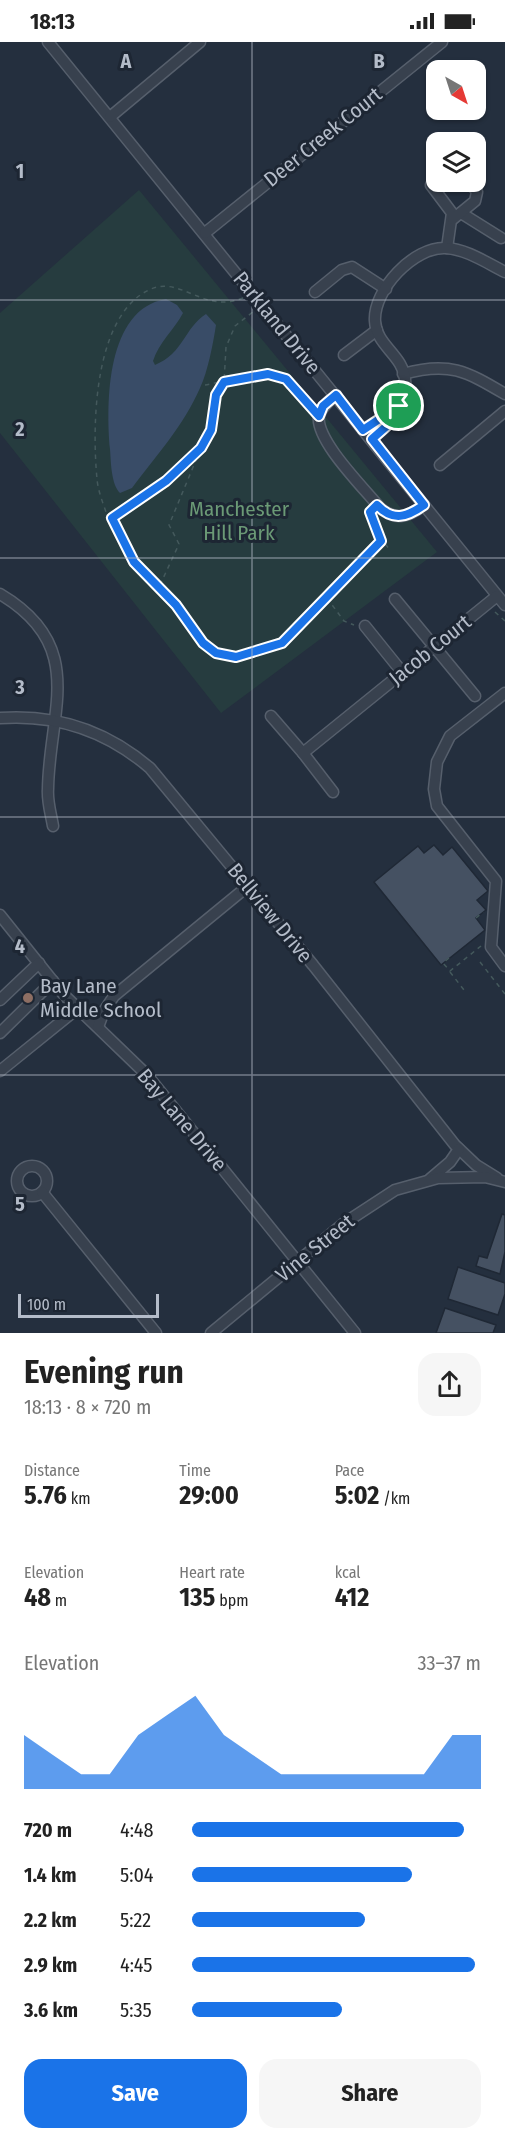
<!DOCTYPE html>
<html lang="en">
<head>
<meta charset="utf-8">
<style>
  :root { --surface:#fff; --page:#f6f6f6; --text:#222; --muted:#767676; --accent:#1a73e8 }
  body { margin:0; font-family:"Fira Sans Condensed",sans-serif; background:var(--page); color:var(--text); height:100vh; display:flex; flex-direction:column; font-size:22px; white-space:nowrap }
  * { box-sizing:border-box; margin:0 }
  p { font-size:20px; color:var(--muted) }
  .icon { flex:none; width:33px; height:33px; fill:none; stroke:currentColor; stroke-width:2; stroke-linecap:round; stroke-linejoin:round }
  .map { position:relative; height:1291px; overflow:hidden }
  .drawer { display:flex; flex-direction:column; background:var(--surface); flex:1 }
  .drawer>* { flex:none }
  .needle { width:39px; rotate:141deg }
  .buttons { position:absolute; left:426px; top:18px; display:grid; gap:12px }
  .buttons a { display:grid; place-items:center; width:60px; height:60px; border-radius:12px; background:var(--surface); box-shadow:0 2px 4px #0004; font-size:30px }
  .scale { position:absolute; left:18px; bottom:15px; width:141px; box-sizing:border-box; padding-left:6px; border:3px solid #b4bcc9; border-top:0; font-size:16px; line-height:21px; white-space:nowrap; color:#b4bcc9; -webkit-text-stroke:4px #1d2633; paint-order:stroke }
  .pin { position:absolute; display:grid; place-items:center; width:51px; height:51px; color:#fff; margin:-26px; border:3px solid #fff; border-radius:50%; box-shadow:0 2px 6px #0007 }
  .round { display:grid; place-items:center; flex:none; width:63px; height:63px; border-radius:18px; background:var(--page) }
  .overview { display:flex; align-items:center; justify-content:space-between; height:102px; padding:0 24px }
  h1 { font-size:33px; font-weight:700; line-height:45px }
  .stats { display:grid; grid-template-columns:repeat(3,1fr); gap:9px; height:102px; padding:6px 24px }
  .stats div { display:grid; align-content:center }
  .stats b { font-size:26px; font-weight:700 }
  .stats small { font-size:16px; font-weight:400 }
  .stats p { font-size:16px }
  .chart { height:168px; padding:12px 24px }
  .chart p { display:flex; justify-content:space-between }
  .chart svg { width:100%; height:108px; margin-top:6px; fill:var(--accent); opacity:.7 }
  .primary-button { display:flex; gap:12px; margin-top:auto; padding:12px 24px }
  .primary-button a { flex:1; height:69px; border-radius:18px; background:var(--accent); color:#fff; font-size:24px; font-weight:700; line-height:69px; text-align:center }
  .primary-button a+a { background:var(--page); color:var(--text) }
  ul { padding:0 24px; list-style:none; font-size:20px }
  li { display:grid; grid-template-columns:96px 72px 1fr; align-items:center; height:45px }
  li i { height:15px; border-radius:8px; background:var(--accent) }
  .status { display:flex; justify-content:space-between; align-items:center; height:42px; padding:0 30px; background:var(--surface); direction:ltr }
  .status svg { height:16px; fill:currentColor }
  .map>svg:first-child { display:block }
</style>
</head>
<body>
<div class="status"><b>18:13</b><svg viewBox="0 0 49 12"><path d="M0 12V9h3v3zM5 12V6h3v6zM10 12V3h3v9zM15 12V0h3v12zM26 1h20v11H26zM47 4h2v5h-2z"/></svg></div>
<div class="map">
<svg width="505" height="1291" viewBox="0 0 505 1291">
  <rect width="100%" height="100%" fill="#242f3e"/>
  <polygon fill="#263c3f" points="139,148 437,510 221,671 0,391 0,271"/>
  <path fill="#394c67" d="M166,257l11,6 6,8c-9,17 -24,29 -30,48l2,4c29,-12 29,-37 51,-51l10,11c-3,19 -8,46 -16,63 -16,37 -44,68 -68,100l-12,5c-9,-9 -9,-31 -10,-44 -4,-46 -4,-140 56,-150z"/>
  <g fill="#455162" stroke="#1f2835" stroke-width="1.5">
    <polygon points="434,803 443,813 452,805 488,849 477,858 486,868 476,876 485,888 441,923 374,840 418,804 424,811"/>
    <polygon points="502,1172 505,1173 505,1210 500,1232 476,1224 479,1214 487,1216"/>
    <polygon points="458,1225 505,1241 505,1252 498,1273 448,1257"/>
    <polygon points="445,1266 496,1283 493,1291 436,1291"/>
  </g>
  <g fill="none" stroke-linecap="round" stroke-linejoin="round">
    <g stroke="#565f6c" stroke-width="13">
      <g id="minor">
        <polyline points="48,0 505,563"/>
        <polyline points="110,75 200,0"/>
        <polyline points="431,143 452,171 447,206"/>
        <polyline points="461,171 501,196"/>
        <polyline points="453,177 475,159 477,150 470,140"/>
        <polyline points="205,191 442,0"/>
        <polyline points="315,250 342,228 352,225 386,247"/>
        <polyline points="344,313 377,288"/>
        <path d="M403,332c46,-13 63,-3 102,20"/>
        <path d="M336,353c-7,6 -15,12 -17,21 -4,24 45,72 61,92 16,13 28,9 44,-3"/>
        <polyline points="363,388 399,365"/>
        <path d="M372,397c20,-17 44,-47 28,-75 -9,-15 -24,-24 -25,-43 -2,-31 39,-75 71,-73 20,1 41,15 59,24"/>
        <polyline points="440,423 505,369"/>
        <path d="M0,552c88,52 49,117 48,195 -1,12 3,25 5,37"/>
        <polyline points="395,557 475,654"/>
        <polyline points="365,584 402,630"/>
        <polyline points="505,651 450,694 437,720 434,747 437,764 496,839 491,905 505,924"/>
        <polyline points="271,674 303,711"/>
        <path d="M0,676c56,-4 107,13 150,50l163,197 142,180 21,20 21,13"/>
        <polyline points="333,750 303,711 497,554"/>
        <polyline points="0,873 64,953 147,1033 355,1291"/>
        <polyline points="0,958 39,921"/>
        <polyline points="98,985 104,969 114,954 248,844"/>
        <polyline points="0,991 53,939"/>
        <polyline points="0,1029 78,966"/>
        <circle cx="32" cy="1139" r="15"/>
        <polyline points="430,1137 450,1120 459,1107"/>
        <polyline points="42,1150 156,1291"/>
        <polyline points="211,1291 343,1182 395,1148 438,1136 485,1135 505,1140"/>
      </g>
    </g>
    <g stroke="#44595c" stroke-width="1.5" stroke-dasharray="4.5 4.5" stroke-linecap="butt">
      <path d="M243,256c-39,16 -62,-22 -92,-9 -58,25 -59,138 -54,190 1,12 6,24 10,36l5,3 22,44 42,43 27,38 13,10 20,4 46,-14 99,-102"/>
      <path d="M205,343c23,-3 62,-22 82,-5 9,8 17,19 25,28"/>
      <polyline points="370,470 374,486 389,507"/>
      <polyline points="113,476 166,439 200,406"/>
      <polyline points="160,543 179,502 169,483 201,406 211,388 213,361 224,340 226,305 235,284 254,269"/>
      <polyline points="327,556 344,579 354,583"/>
      <polyline points="495,570 505,579"/>
      <polyline points="476,876 483,870"/>
      <polyline points="449,916 443,921 450,929 481,904"/>
      <polyline points="480,920 505,952"/>
      <polyline points="450,930 464,948"/>
      <polyline points="138,1039 150,1054"/>
    </g>
    <use href="#minor" stroke="#38414e" stroke-width="10"/>
  </g>
  <g fill="none" stroke-linecap="round" stroke-linejoin="round">
    <g stroke="#fff" stroke-width="12">
      <path id="route" d="M268,332l18,5 33,37 4,-10 13,-11 27,35 36,-24 -10,18 -17,15 52,66c-17,12 -31,17 -47,0l-7,7 11,29 -99,102 -46,14 -20,-4 -13,-10 -27,-38 -42,-43 -22,-44 54,-37 35,-33 10,-18 5,-35 8,-13z"/>
    </g>
    <use href="#route" stroke="#1a73e8" stroke-width="8"/>
  </g>
  <path fill="none" stroke="#b4bcc9" stroke-width="1.5" stroke-opacity="0.55" d="M252,0v1291M0,258h505M0,516h505M0,775h505M0,1033h505"/>
  <circle fill="#8d6e63" stroke="#1d2633" stroke-width="2" cx="28" cy="956" r="6"/>
  <g text-anchor="middle" dominant-baseline="central" stroke-width="6" stroke-linejoin="round" paint-order="stroke">
    <g font-size="21" fill="#b4bcc9" stroke="#1d2633">
      <text transform="translate(323 95) rotate(-39)">Deer Creek Court</text>
      <text transform="translate(277 281) rotate(51)">Parkland Drive</text>
      <text transform="translate(430 608) rotate(-39)">Jacob Court</text>
      <text transform="translate(270 871) rotate(51)">Bellview Drive</text>
      <text transform="translate(182 1078) rotate(50)">Bay Lane Drive</text>
      <text transform="translate(315 1206) rotate(-39)">Vine Street</text>
    </g>
    <g font-size="21" fill="#6b9a76" stroke="#1d2633">
      <text x="239" y="467">Manchester<tspan x="239" dy="24">Hill Park</tspan></text>
    </g>
    <g font-size="21" fill="#b4bcc9" stroke="#1d2633" text-anchor="start">
      <text x="40" y="944">Bay Lane<tspan x="40" dy="24">Middle School</tspan></text>
    </g>
  </g>
  <g font-size="20" text-anchor="middle" font-weight="bold" fill="#b4bcc9" stroke="#1d2633" stroke-width="6" stroke-linejoin="round" paint-order="stroke">
    <text x="126" y="26">A</text>
    <text x="379" y="26">B</text>
    <text x="20" y="136">1</text>
    <text x="20" y="394">2</text>
    <text x="20" y="652">3</text>
    <text x="20" y="911">4</text>
    <text x="20" y="1169">5</text>
  </g>
</svg>
<div class="buttons">
<a><svg class="needle" viewBox="-14 -14 28 28"><path d="M0-13l5 13h-10z" fill="#e53935"/><path d="M0 13l5-13h-10z" fill="#767676"/></svg></a>
<a><svg class="icon" aria-label="layers" viewBox="0 0 24 24"><path d="M12 4l9 5-9 5-9-5zM3 14l9 5 9-5"/></svg></a>
</div>
<div class="scale">100 m</div>
<div class="pin" style="left:399px;top:364px;background:#1e9e55"><svg class="icon" aria-label="arrive" viewBox="0 0 24 24"><path d="M6 21V4h12l-3 4 3 4H6"/></svg></div>
</div>
<section class="drawer">
<div class="overview"><div><h1>Evening run</h1><p>18:13 · 8 × 720 m</p></div><a class="round"><svg class="icon" aria-label="share" viewBox="0 0 24 24"><path d="M12 15V3M7 8l5-5 5 5M5 13v7h14v-7"/></svg></a></div>
<div class="stats">
<div><p>Distance</p><b>5.76<small> km</small></b></div>
<div><p>Time</p><b>29:00</b></div>
<div><p>Pace</p><b>5:02<small> /km</small></b></div>
</div>
<div class="stats">
<div><p>Elevation</p><b>48<small> m</small></b></div>
<div><p>Heart rate</p><b>135<small> bpm</small></b></div>
<div><p>kcal</p><b>412</b></div>
</div>
<div class="chart"><p><span>Elevation</span>33–37 m</p>
<svg viewBox="0 0 160 44" preserveAspectRatio="none"><path d="M0 44V22L10 30L20 38L30 38L40 22L50 14L60 6L70 22L80 30L90 38L100 38L110 38L120 38L130 38L140 38L150 22L160 22V44z"/></svg>
</div>
<ul>
<li><b>720 m</b>4:48<i style="width:94%"></i></li>
<li><b>1.4 km</b>5:04<i style="width:76%"></i></li>
<li><b>2.2 km</b>5:22<i style="width:60%"></i></li>
<li><b>2.9 km</b>4:45<i style="width:98%"></i></li>
<li><b>3.6 km</b>5:35<i style="width:52%"></i></li>
</ul>
<div class="primary-button"><a>Save</a><a>Share</a></div>
</section>
</body>
</html>
